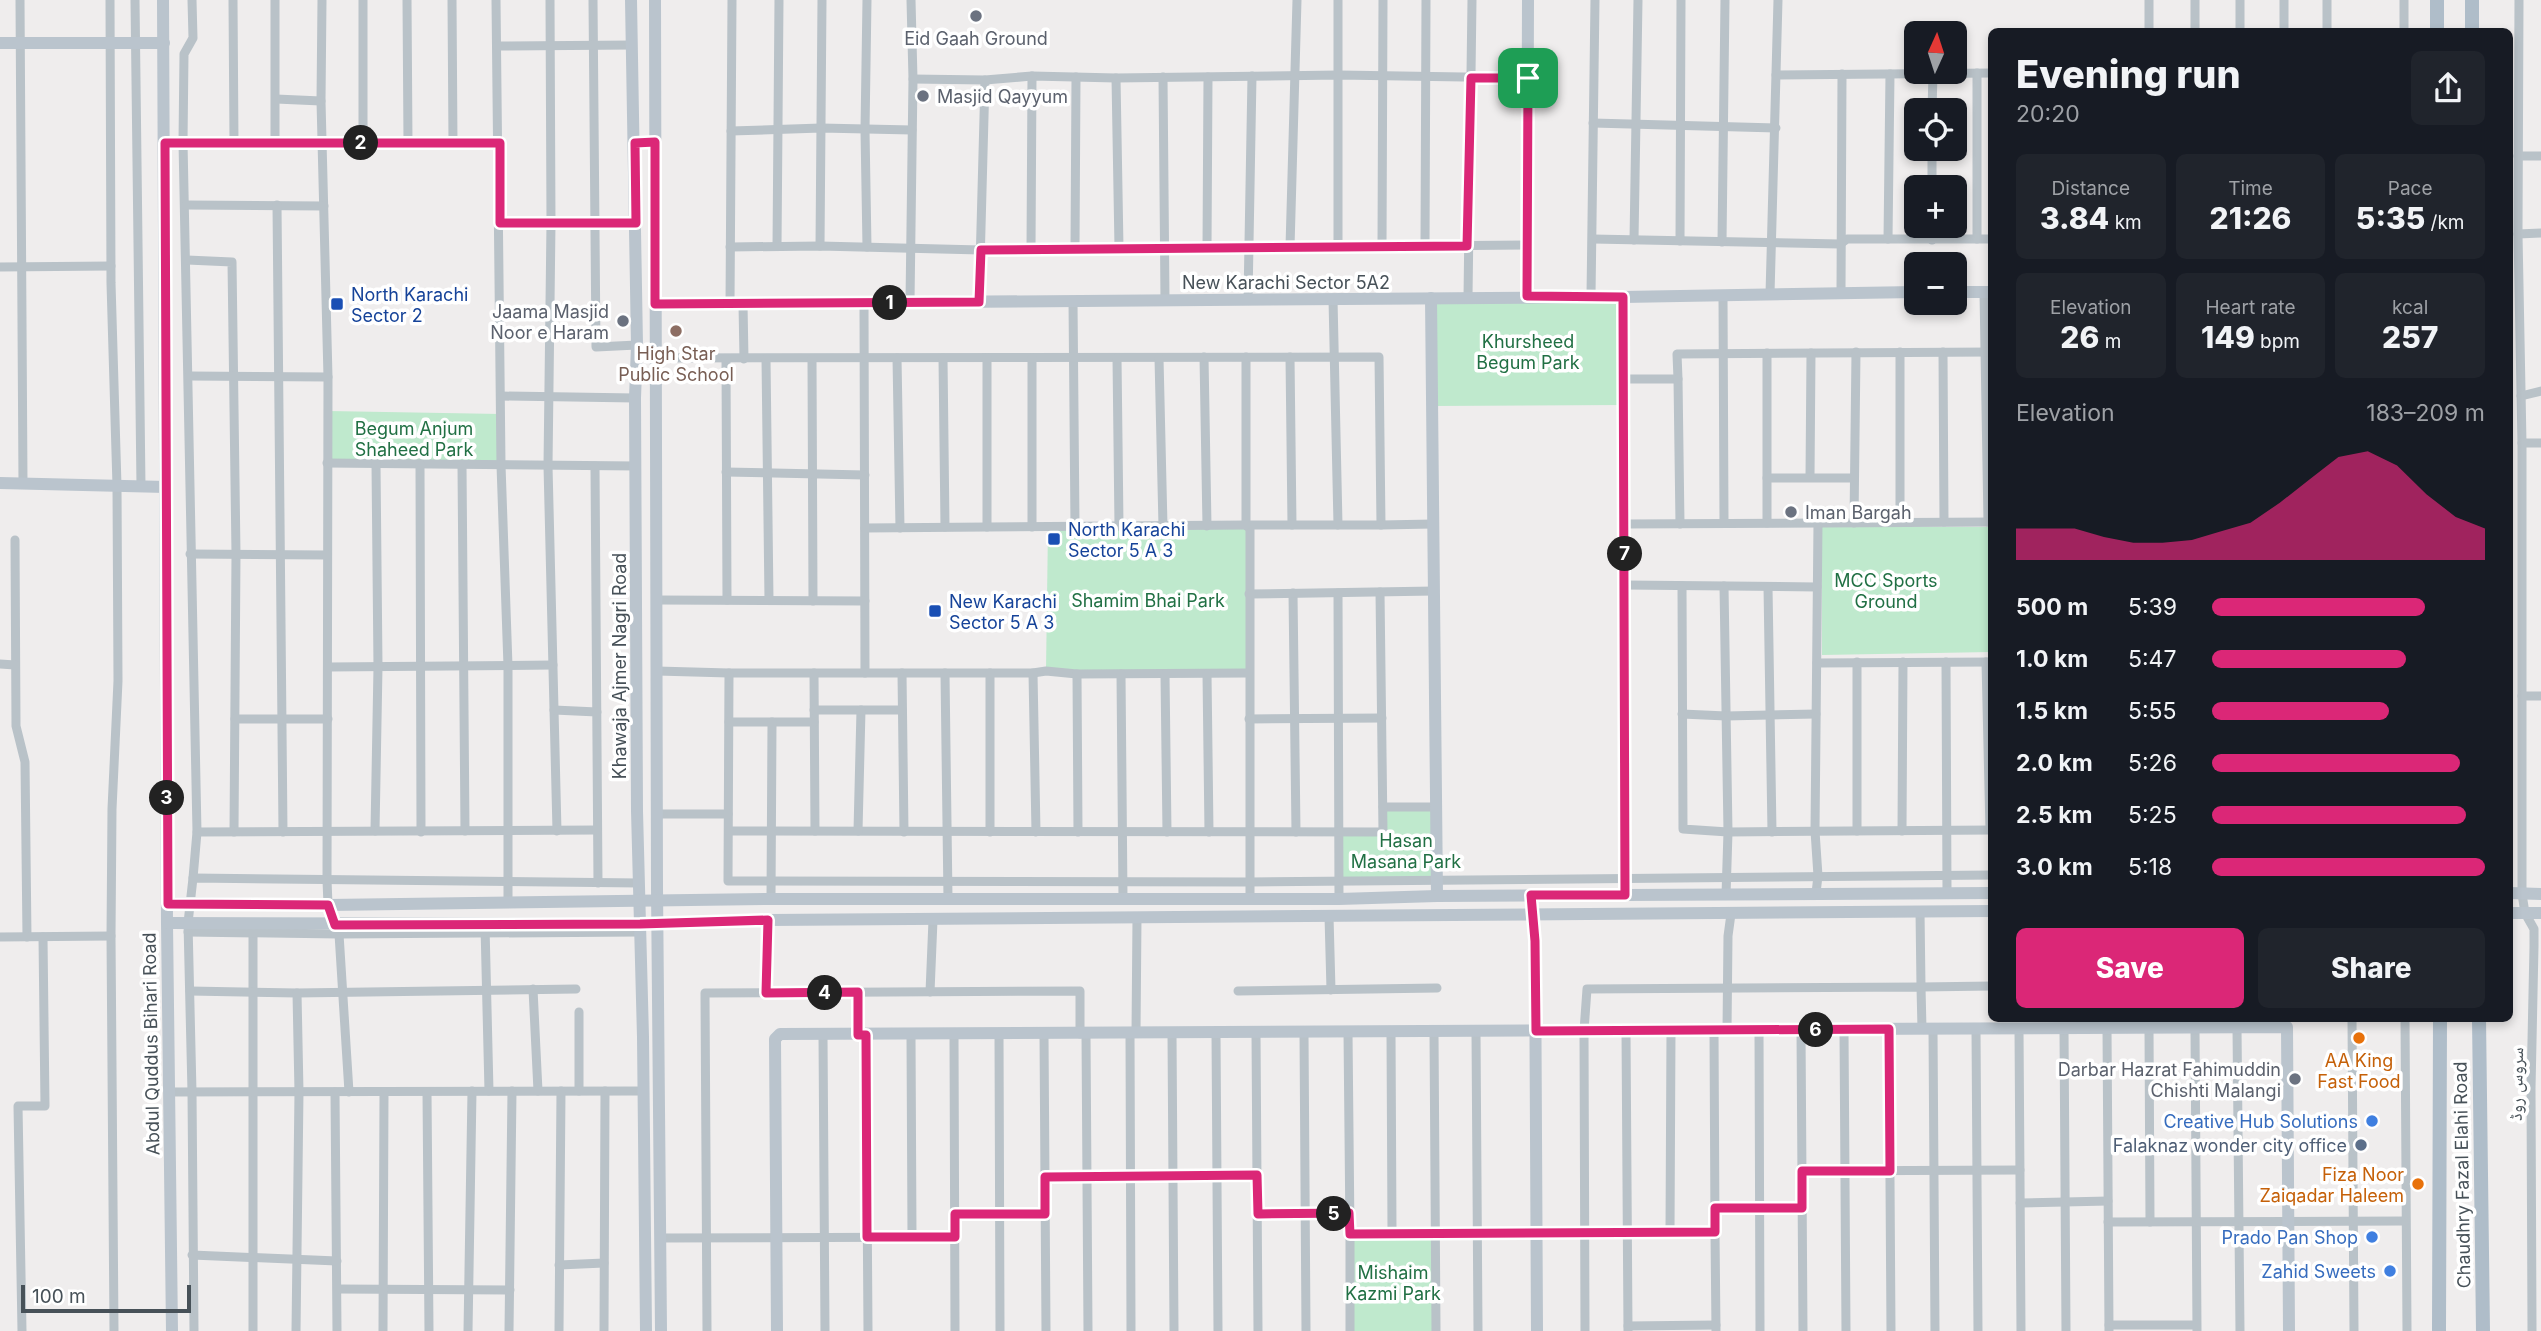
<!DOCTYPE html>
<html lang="en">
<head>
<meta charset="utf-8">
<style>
  :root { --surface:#171b24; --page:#20242c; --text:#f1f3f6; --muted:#9ea1a6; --accent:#db2777 }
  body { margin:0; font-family:Inter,"Noto Naskh Arabic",sans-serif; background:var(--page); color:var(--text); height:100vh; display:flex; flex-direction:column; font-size:26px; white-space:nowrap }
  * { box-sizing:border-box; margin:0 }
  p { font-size:23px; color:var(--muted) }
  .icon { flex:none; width:38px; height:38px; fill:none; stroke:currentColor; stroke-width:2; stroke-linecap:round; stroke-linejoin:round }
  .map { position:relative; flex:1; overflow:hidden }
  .panel { position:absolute; left:1988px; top:28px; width:525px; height:994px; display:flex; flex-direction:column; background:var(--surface); border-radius:10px; box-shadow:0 4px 10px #0003 }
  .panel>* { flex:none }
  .needle { width:46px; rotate:3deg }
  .buttons { position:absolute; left:1904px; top:21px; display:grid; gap:14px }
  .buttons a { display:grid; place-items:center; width:63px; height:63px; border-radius:10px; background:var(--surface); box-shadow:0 4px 10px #0003; font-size:35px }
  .scale { position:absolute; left:21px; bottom:18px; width:170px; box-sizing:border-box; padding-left:7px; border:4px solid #475158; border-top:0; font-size:19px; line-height:24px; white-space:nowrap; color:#475158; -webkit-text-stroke:5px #fff; paint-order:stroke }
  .pin { position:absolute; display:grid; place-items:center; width:60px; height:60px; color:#fff; margin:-30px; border-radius:14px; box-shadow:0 4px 10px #0006 }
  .km { position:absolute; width:35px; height:35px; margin:-18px; border-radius:50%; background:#222; color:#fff; font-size:19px; line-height:35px; text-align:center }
  .round { display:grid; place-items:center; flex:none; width:74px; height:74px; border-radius:10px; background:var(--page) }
  .overview { display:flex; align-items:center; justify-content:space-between; height:119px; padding:0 28px }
  h1 { font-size:38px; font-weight:800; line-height:52px }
  .figures { display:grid; grid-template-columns:repeat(3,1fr); gap:10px; height:119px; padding:7px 28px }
  .figures div { display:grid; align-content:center; border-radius:10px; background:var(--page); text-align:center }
  .figures b { font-size:30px; font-weight:800 }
  .figures small { font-size:19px; font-weight:400 }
  .figures p { font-size:19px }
  .chart { height:196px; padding:14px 28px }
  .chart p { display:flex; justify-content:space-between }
  .chart svg { width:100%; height:126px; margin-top:7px; fill:var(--accent); opacity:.7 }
  .button { display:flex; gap:14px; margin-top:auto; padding:14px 28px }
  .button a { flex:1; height:80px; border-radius:10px; background:var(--accent); color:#fff; font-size:28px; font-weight:800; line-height:80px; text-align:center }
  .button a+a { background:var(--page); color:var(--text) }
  ul { padding:0 28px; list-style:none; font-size:23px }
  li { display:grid; grid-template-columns:112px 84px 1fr; align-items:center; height:52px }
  li i { height:18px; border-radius:9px; background:var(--accent) }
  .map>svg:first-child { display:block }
</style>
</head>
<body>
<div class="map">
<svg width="2541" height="1331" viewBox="0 0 2541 1331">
  <rect width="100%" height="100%" fill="#efeded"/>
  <g fill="#bfe9cd">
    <polygon points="1623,297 1624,405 1432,406 1431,298"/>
    <polygon points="328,411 501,414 501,465 327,463"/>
    <polygon points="1048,527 1250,529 1248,673 1046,671"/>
    <polygon points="1822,527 1991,527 1991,652 1822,655"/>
    <polygon points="1386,808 1432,809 1433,879 1343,878 1342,834 1385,833"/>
    <polygon points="1435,1233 1436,1331 1350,1331 1350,1234"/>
  </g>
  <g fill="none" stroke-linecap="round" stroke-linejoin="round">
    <g stroke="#b9c2c8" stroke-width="9">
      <polyline points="20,0 23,484"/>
      <polyline points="110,0 111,283 117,486 118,681 112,809 111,936 114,1331"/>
      <polyline points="135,0 141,486"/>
      <polyline points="192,0 193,38 184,54 183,142 197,832 193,878"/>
      <polyline points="233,0 234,143"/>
      <polyline points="322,0 321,101 328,377 327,880 328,905 339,934 349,1092"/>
      <polyline points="363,0 363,143"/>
      <polyline points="407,0 408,143"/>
      <polyline points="452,0 453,144"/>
      <polyline points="496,0 501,465 508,666 508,902"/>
      <polyline points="550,0 551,223 548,466 557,831"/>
      <polyline points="593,0 596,347 637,345"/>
      <polyline points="2519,0 2518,234 2522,443 2522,894 2525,913 2534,929 2534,946 2531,1089 2532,1331"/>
      <polyline points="2149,32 2149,0"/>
      <polyline points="2195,32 2195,0"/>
      <polyline points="2240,32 2240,0"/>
      <polyline points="2284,32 2284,0"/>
      <polyline points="2327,32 2327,0"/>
      <polyline points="2404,32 2404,0"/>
      <polyline points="497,46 632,45"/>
      <polyline points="1776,75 1992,73"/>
      <polyline points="1163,77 1165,300"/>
      <polyline points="1116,78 1119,248"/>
      <polyline points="913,79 985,80 1032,76 1116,78 1339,75 1528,78"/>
      <polyline points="276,99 321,101"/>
      <polyline points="1932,110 1933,74"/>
      <polyline points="1593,123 1776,128"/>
      <polyline points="731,131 821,128 912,130"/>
      <polyline points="165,143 500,143"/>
      <polyline points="275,144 275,0"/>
      <polyline points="2518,156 2541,156"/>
      <polyline points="1932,187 1932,149"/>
      <polyline points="186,205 324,206"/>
      <polyline points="277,205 283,832"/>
      <polyline points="500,223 636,223"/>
      <polyline points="2518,234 2541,233"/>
      <polyline points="1593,239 1840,244 1847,239 1992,239"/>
      <polyline points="1888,239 1890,74"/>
      <polyline points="1977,239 1977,73"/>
      <polyline points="1634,240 1638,0"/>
      <polyline points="1932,240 1932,226"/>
      <polyline points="1680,241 1681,0"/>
      <polyline points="1722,242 1725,0"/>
      <polyline points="777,246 779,0"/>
      <polyline points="820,246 822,0"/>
      <polyline points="1338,246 1338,0"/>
      <polyline points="1382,246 1383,0"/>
      <polyline points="1425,246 1426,0"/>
      <polyline points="730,247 820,246 981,250 1527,245"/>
      <polyline points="867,247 865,130 867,0"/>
      <polyline points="1207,247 1208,77"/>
      <polyline points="1290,247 1297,0"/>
      <polyline points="1075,248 1076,77"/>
      <polyline points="1031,249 1032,76"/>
      <polyline points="187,260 232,262 236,554 234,832"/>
      <polyline points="0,267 111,266"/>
      <polyline points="1984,292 1988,522"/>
      <polyline points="1841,293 1842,74"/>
      <polyline points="1770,294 1778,0"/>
      <polyline points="1723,295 1724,523"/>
      <polyline points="1591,296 1595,0"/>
      <polyline points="1468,297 1472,0"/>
      <polyline points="1248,299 1252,76"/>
      <polyline points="1333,299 1338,525"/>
      <polyline points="1073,301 1075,526"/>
      <polyline points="910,302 913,79 911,0"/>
      <polyline points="979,302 985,80"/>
      <polyline points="864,303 865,673"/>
      <polyline points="730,304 732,0"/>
      <polyline points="743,304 744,359"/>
      <polyline points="1900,352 1900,522"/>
      <polyline points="1943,352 1944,522"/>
      <polyline points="1204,357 1207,526"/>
      <polyline points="1246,357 1246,525 1250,529 1250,899"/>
      <polyline points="1290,357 1292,525"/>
      <polyline points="657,358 1379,357 1381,525 1433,524"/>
      <polyline points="897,358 900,528"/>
      <polyline points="943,358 945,527"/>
      <polyline points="1032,358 1032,527"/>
      <polyline points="1117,358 1119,526"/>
      <polyline points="1159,358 1163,526"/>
      <polyline points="726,359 727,600"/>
      <polyline points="766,359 769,600"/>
      <polyline points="812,359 813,601"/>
      <polyline points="189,376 328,377"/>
      <polyline points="1625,379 1678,379 1677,354 1992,352"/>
      <polyline points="1678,379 1680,524"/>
      <polyline points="501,396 635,398"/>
      <polyline points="2521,396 2541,391"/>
      <polyline points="2522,443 2541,443"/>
      <polyline points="327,463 636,466"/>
      <polyline points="420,464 421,832"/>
      <polyline points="462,465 465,831"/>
      <polyline points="595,466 598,883"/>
      <polyline points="726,472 865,475"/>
      <polyline points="1810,477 1811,353"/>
      <polyline points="1767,478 1854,478"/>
      <polyline points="1767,523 1767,353"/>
      <polyline points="1854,523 1856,352"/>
      <polyline points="1625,524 1992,522"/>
      <polyline points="1246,525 1381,525"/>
      <polyline points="987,527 987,358"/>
      <polyline points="865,528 1246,525"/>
      <polyline points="15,540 16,726 25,762 27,937"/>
      <polyline points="190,554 327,555"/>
      <polyline points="1625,585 1817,587"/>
      <polyline points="1682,586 1683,829 1728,832 1726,895"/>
      <polyline points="1724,586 1728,832 1992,830"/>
      <polyline points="1768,587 1772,832"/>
      <polyline points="1293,593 1296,832"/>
      <polyline points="1338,593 1339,899"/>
      <polyline points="1249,594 1434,591"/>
      <polyline points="658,600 865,601"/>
      <polyline points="1946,662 1947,892"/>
      <polyline points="1986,662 1990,830"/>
      <polyline points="1817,663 1992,662"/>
      <polyline points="0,664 15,665"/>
      <polyline points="329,667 553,665"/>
      <polyline points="657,671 729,673 1033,673 1046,671 1077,674 1248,673"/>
      <polyline points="729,673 728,881 1249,882 1992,875"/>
      <polyline points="814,673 815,831"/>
      <polyline points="902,673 904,832"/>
      <polyline points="945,673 948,899"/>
      <polyline points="990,673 990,832"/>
      <polyline points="1033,673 1036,832"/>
      <polyline points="1077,674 1078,832"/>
      <polyline points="1121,674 1123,898"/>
      <polyline points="1165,674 1167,832"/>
      <polyline points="1207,674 1209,832"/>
      <polyline points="2522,696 2541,696"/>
      <polyline points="554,710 597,712"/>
      <polyline points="814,710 902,710"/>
      <polyline points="1682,714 1726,716 1816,714"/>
      <polyline points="235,719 328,719"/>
      <polyline points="1249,719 1382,718"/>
      <polyline points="729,722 814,722"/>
      <polyline points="1383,807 1435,807"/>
      <polyline points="658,814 728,814"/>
      <polyline points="375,831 378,667 376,464"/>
      <polyline points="729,831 1383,832 1380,592"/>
      <polyline points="858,831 861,710"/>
      <polyline points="1857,831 1857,662"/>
      <polyline points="1902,831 1903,662"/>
      <polyline points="197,832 597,830"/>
      <polyline points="1816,893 1818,876 1815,831 1818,523"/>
      <polyline points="771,899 772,722"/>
      <polyline points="1920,911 1921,987 1992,986"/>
      <polyline points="1329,916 1331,990"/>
      <polyline points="485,926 489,1091"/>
      <polyline points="253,929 253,1331"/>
      <polyline points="188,932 339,934 640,932"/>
      <polyline points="0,937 111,936"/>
      <polyline points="533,989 538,1091"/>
      <polyline points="190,991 297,993 576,989"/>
      <polyline points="1238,991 1437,988"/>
      <polyline points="858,992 858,1035"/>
      <polyline points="930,992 933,920"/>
      <polyline points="767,993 768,920"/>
      <polyline points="2352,1018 2354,1331"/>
      <polyline points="2405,1018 2407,1331"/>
      <polyline points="2107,1028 2109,1331"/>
      <polyline points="2149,1028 2150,1222"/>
      <polyline points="2195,1028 2197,1331"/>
      <polyline points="2237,1028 2240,1331"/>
      <polyline points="1889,1029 1891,1331"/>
      <polyline points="1933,1029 1935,1331"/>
      <polyline points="1976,1029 1978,1331"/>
      <polyline points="2019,1029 2021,1331"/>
      <polyline points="2064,1029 2066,1331"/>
      <polyline points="1714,1030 1715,1232"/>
      <polyline points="1727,1030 1728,936 1731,914"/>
      <polyline points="1759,1030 1760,1331"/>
      <polyline points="1801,1030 1803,1331"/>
      <polyline points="1844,1030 1846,1331"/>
      <polyline points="1626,1031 1628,1331"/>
      <polyline points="1348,1032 1350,1234"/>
      <polyline points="1391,1032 1392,1233"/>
      <polyline points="1434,1032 1436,1331"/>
      <polyline points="1476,1032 1478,1331"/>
      <polyline points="1130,1033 1131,1331"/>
      <polyline points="1136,1033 1137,918"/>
      <polyline points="1172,1033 1174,1331"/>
      <polyline points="1216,1033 1218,1331"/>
      <polyline points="1256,1033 1258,1331"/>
      <polyline points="1304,1033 1306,1331"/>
      <polyline points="954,1034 955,1331"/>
      <polyline points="999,1034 1000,1331"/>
      <polyline points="1044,1034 1046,1331"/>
      <polyline points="1086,1034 1088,1331"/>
      <polyline points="823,1035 825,1331"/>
      <polyline points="866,1035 868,1331"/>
      <polyline points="911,1035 912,1237"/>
      <polyline points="579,1091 579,1012"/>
      <polyline points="170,1092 644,1091"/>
      <polyline points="335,1092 337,1331"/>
      <polyline points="427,1092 429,1331"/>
      <polyline points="1802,1171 2020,1170"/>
      <polyline points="1045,1177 1257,1175"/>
      <polyline points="2020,1203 2108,1201"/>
      <polyline points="1715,1208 1802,1208"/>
      <polyline points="1258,1214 1349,1213"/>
      <polyline points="955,1215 1045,1214"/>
      <polyline points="2108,1222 2405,1221"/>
      <polyline points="1670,1231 1671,1030"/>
      <polyline points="661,1238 955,1237"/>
      <polyline points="192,1255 337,1261"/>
      <polyline points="559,1265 604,1263"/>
      <polyline points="338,1289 510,1290"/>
      <polyline points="2109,1325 2196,1325"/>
      <polyline points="1628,1326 1716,1325"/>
      <polyline points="22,1331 18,1106 45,1106 43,937"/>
      <polyline points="194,1331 192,1092 188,923 193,878 639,883"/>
      <polyline points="296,1331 299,1092 297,993"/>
      <polyline points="383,1331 384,1092"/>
      <polyline points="468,1331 472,1091"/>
      <polyline points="509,1331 512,1091"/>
      <polyline points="559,1331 561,1091"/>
      <polyline points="604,1331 605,1091"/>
      <polyline points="707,1331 705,993 1080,991 1080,1034"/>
      <polyline points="1350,1331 1350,1234 1670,1231 1715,1232 1716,1331"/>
      <polyline points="1585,1331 1584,1031 1587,989 1921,987 1922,1029"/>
    </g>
    <g stroke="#bac4cd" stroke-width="12">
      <polyline points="163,0 167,923 172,1331"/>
      <polyline points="631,0 637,345 635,398 637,811 643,1037 646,1331"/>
      <polyline points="655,0 657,888 661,1331"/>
      <polyline points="0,43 164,43"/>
      <polyline points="1955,292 1992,292"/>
      <polyline points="1527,296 1528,0"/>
      <polyline points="1623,297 1625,895"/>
      <polyline points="1431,298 1437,896"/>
      <polyline points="655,304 1623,297 1916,292"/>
      <polyline points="0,483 166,487"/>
      <polyline points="2510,893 2541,894"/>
      <polyline points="1531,895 1535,941 1537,1331"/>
      <polyline points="168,903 328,905 771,899 1339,899 1437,896 1992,893"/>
      <polyline points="2510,913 2541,913"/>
      <polyline points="167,923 640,924 768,920 1992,911"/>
      <polyline points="777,1331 775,1039 780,1034 2287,1027 2289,1331"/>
    </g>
    <g stroke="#afbdc9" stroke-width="14">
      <polyline points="2437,0 2437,32"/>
      <polyline points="2472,32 2472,0"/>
      <polyline points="2479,1018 2483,1331"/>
      <polyline points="2439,1331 2440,1018"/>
    </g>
  </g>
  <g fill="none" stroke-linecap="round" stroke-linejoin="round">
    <g stroke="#fff" stroke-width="14">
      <polygon id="route" points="1471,78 1528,78 1527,296 1623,297 1625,895 1531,895 1535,941 1536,1031 1889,1029 1890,1171 1802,1171 1802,1208 1715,1208 1715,1232 1350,1234 1349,1213 1258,1214 1257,1175 1045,1177 1045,1214 955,1214 955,1237 867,1237 866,1035 858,1035 858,992 766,993 768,920 640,924 335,925 328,905 168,904 165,143 500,143 500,223 636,223 635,143 655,142 655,304 979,302 981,250 1467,246"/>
    </g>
    <use href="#route" stroke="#db2777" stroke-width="9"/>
  </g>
  <g fill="#6b7280" stroke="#fff" stroke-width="2.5">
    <circle cx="976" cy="16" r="7"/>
    <circle cx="923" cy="96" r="7"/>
    <circle cx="623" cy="321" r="7"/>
    <circle cx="1791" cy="512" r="7"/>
    <circle cx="2295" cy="1079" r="7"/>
  </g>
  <g fill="#1a4fb4" stroke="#fff" stroke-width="2.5">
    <rect x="330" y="297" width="14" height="14" rx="3.5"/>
    <rect x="1047" y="532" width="14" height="14" rx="3.5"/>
    <rect x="928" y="604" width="14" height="14" rx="3.5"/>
  </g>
  <circle fill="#8d6e63" stroke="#fff" stroke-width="2.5" cx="676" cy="331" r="7"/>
  <g fill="#e8710a" stroke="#fff" stroke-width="2.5">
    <circle cx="2359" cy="1038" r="7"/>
    <circle cx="2418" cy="1184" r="7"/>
  </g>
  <g fill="#3f7fe0" stroke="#fff" stroke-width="2.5">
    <circle cx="2372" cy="1121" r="7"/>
    <circle cx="2372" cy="1237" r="7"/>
    <circle cx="2390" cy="1271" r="7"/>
  </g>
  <circle fill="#5c6f8a" stroke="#fff" stroke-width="2.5" cx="2361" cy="1145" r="7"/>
  <g text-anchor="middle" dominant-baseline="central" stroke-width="7" stroke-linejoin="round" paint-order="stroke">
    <g font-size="18" fill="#5b616d" stroke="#fff" text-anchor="start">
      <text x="976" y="38" text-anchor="middle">Eid Gaah Ground</text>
      <text x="937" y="96">Masjid Qayyum</text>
      <text x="609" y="311" text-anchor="end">Jaama Masjid<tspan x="609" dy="21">Noor e Haram</tspan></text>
      <text x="1805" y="512">Iman Bargah</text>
      <text x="2281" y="1069" text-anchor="end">Darbar Hazrat Fahimuddin<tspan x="2281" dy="21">Chishti Malangi</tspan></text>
    </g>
    <g font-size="18" fill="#475158" stroke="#fff">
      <text x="1286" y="282">New Karachi Sector 5A2</text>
      <text transform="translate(619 666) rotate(-90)">Khawaja Ajmer Nagri Road</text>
      <text transform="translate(151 1044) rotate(-91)">Abdul Quddus Bihari Road</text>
      <text transform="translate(2516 1084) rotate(-89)">سروس روڈ</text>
      <text transform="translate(2462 1175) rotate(-91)">Chaudhry Fazal Elahi Road</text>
    </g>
    <g font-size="18" fill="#164399" stroke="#fff" text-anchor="start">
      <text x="351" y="294">North Karachi<tspan x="351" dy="21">Sector 2</tspan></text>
      <text x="1068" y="529">North Karachi<tspan x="1068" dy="21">Sector 5 A 3</tspan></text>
      <text x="949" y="601">New Karachi<tspan x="949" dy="21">Sector 5 A 3</tspan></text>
    </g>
    <g font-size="18" fill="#217044" stroke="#fff">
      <text x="1528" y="341">Khursheed<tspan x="1528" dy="21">Begum Park</tspan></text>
      <text x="414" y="428">Begum Anjum<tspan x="414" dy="21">Shaheed Park</tspan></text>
      <text x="1886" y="580">MCC Sports<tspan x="1886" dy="21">Ground</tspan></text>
      <text x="1148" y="600">Shamim Bhai Park</text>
      <text x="1406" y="840">Hasan<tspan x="1406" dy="21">Masana Park</tspan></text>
      <text x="1393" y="1272">Mishaim<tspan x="1393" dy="21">Kazmi Park</tspan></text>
    </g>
    <g font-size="18" fill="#785e54" stroke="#fff">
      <text x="676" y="353">High Star<tspan x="676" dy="21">Public School</tspan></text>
    </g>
    <g font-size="18" fill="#c56008" stroke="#fff">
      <text x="2359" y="1060">AA King<tspan x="2359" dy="21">Fast Food</tspan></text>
      <text x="2404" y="1174" text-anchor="end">Fiza Noor<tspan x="2404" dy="21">Zaiqadar Haleem</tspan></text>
    </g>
    <g font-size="18" fill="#366cbe" stroke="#fff" text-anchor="end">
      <text x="2358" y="1121">Creative Hub Solutions</text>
      <text x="2358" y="1237">Prado Pan Shop</text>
      <text x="2376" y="1271">Zahid Sweets</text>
    </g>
    <g font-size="18" fill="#4e5e75" stroke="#fff" text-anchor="end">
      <text x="2347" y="1145">Falaknaz wonder city office</text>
    </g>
  </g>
</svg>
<div class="buttons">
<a><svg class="needle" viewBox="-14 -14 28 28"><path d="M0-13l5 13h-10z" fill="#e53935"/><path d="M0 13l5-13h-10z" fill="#9ea1a6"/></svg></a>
<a><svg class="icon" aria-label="locate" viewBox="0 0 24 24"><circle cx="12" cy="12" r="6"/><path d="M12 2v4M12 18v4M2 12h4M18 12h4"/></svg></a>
<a>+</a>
<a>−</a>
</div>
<div class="scale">100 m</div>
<div class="pin" style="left:1528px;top:78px;background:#1e9e55"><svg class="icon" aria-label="arrive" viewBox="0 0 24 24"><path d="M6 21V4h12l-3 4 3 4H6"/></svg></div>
<b class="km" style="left:890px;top:303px">1</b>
<b class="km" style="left:361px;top:143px">2</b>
<b class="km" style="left:167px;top:798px">3</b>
<b class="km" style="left:825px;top:993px">4</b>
<b class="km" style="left:1334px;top:1214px">5</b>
<b class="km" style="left:1816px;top:1030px">6</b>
<b class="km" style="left:1625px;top:554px">7</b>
<section class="panel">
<div class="overview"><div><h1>Evening run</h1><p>20:20</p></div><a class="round"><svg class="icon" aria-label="share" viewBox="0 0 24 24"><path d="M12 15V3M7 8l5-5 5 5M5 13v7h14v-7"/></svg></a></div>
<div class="figures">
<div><p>Distance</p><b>3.84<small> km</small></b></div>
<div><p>Time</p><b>21:26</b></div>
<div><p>Pace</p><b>5:35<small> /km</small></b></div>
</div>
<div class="figures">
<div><p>Elevation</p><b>26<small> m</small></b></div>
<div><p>Heart rate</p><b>149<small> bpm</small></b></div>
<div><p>kcal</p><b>257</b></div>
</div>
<div class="chart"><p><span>Elevation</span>183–209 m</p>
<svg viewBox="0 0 160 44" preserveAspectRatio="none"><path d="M0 44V33L10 33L20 33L30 36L40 38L50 38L60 37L70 34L80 31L90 24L100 16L110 8L120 6L130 11L140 21L150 29L160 33V44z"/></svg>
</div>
<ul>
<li><b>500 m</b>5:39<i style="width:78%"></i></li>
<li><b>1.0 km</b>5:47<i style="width:71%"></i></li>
<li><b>1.5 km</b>5:55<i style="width:65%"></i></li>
<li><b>2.0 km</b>5:26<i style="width:91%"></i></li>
<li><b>2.5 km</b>5:25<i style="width:93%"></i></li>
<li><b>3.0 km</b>5:18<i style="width:100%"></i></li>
</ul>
<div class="button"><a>Save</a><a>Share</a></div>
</section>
</div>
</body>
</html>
